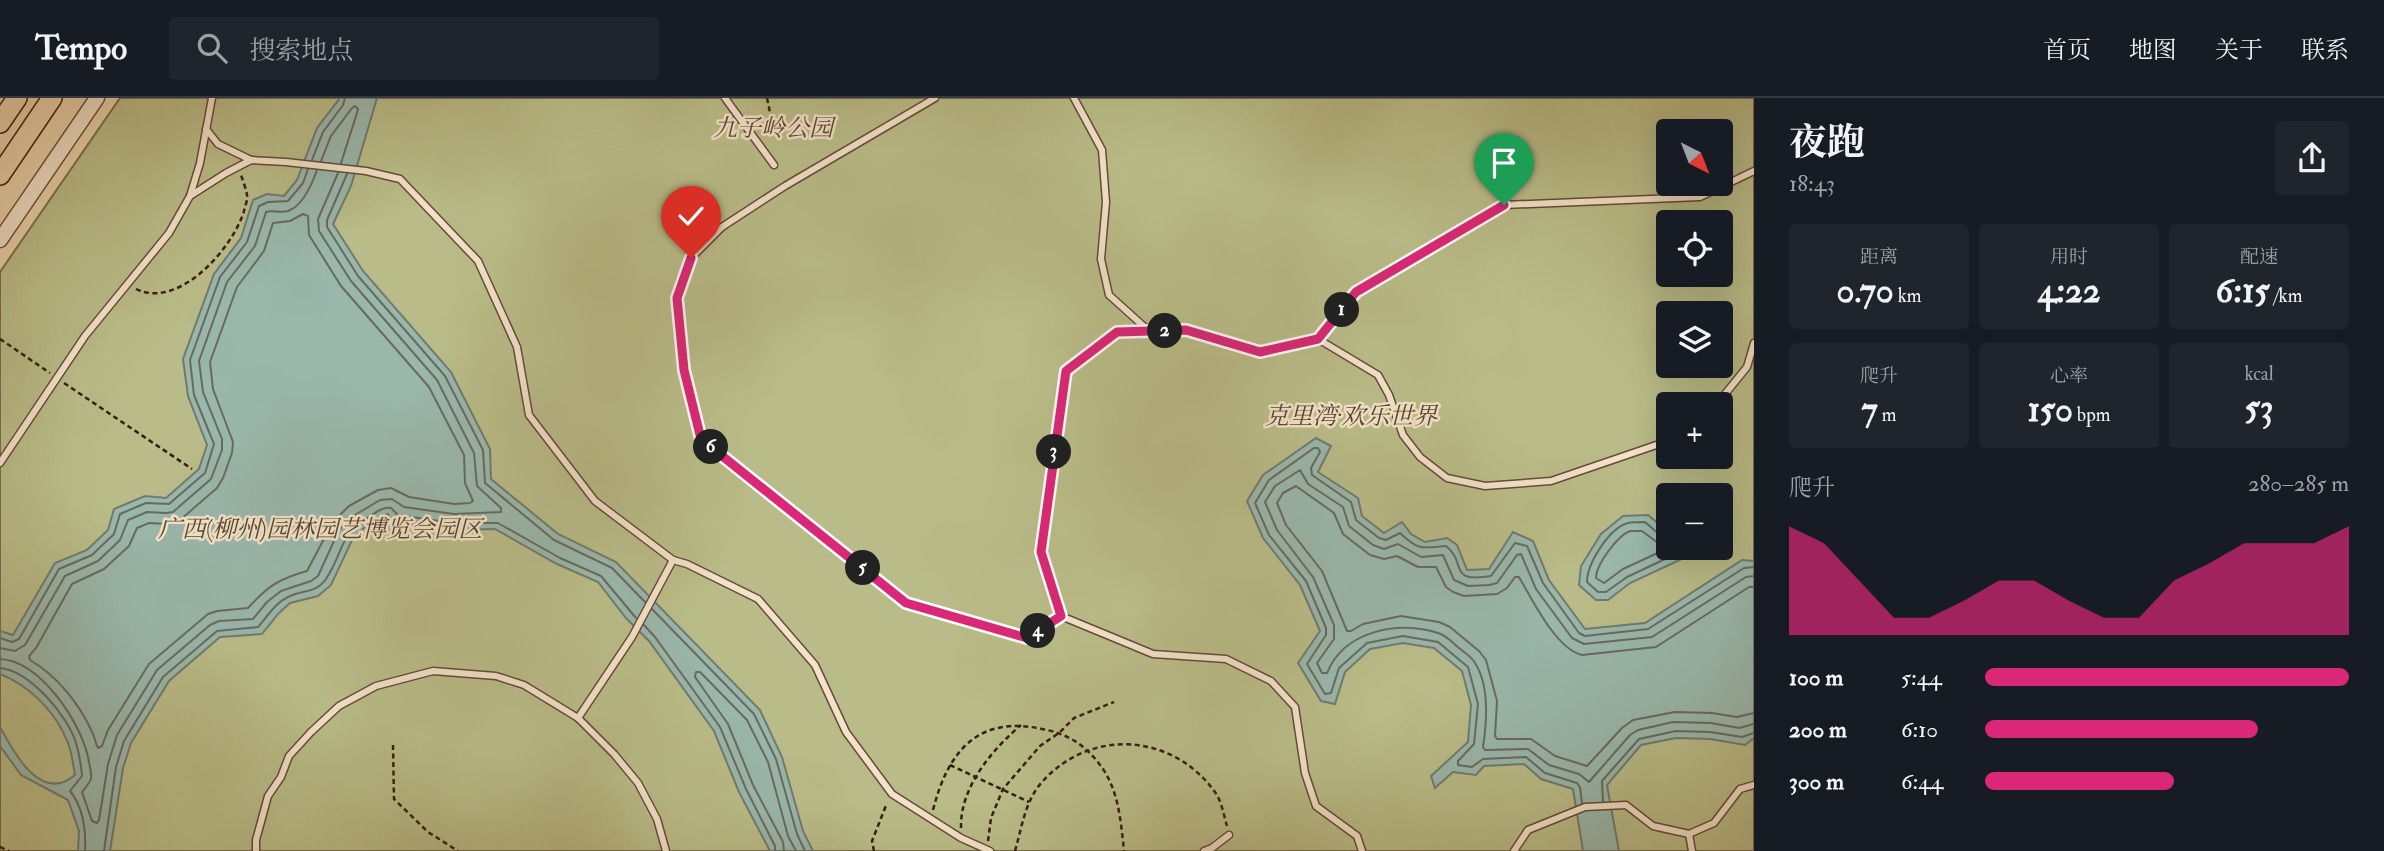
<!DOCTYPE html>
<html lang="zh">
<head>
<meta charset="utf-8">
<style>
  :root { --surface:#171b24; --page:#20242c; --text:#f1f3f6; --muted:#9ea1a6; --line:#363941; --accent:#db2777 }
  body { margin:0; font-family:"IM FELL Double Pica","Noto Serif SC",serif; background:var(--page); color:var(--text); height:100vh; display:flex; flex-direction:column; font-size:26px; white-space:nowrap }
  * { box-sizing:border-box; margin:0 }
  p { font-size:23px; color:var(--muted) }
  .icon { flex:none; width:38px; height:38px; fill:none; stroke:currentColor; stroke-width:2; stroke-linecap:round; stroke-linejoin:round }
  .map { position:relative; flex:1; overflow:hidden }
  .side { display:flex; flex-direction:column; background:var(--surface); width:630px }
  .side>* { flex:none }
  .needle { width:46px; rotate:138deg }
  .buttons { position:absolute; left:1656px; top:21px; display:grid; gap:14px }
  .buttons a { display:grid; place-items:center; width:77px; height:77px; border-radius:7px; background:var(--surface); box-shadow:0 7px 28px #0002; font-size:35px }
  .pin { position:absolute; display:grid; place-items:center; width:60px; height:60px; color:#fff; margin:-72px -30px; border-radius:50% 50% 50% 0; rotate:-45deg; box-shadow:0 0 7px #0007 }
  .pin .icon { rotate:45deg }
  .km { position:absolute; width:35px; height:35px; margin:-18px; border-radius:50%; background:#222; color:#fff; font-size:19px; line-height:35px; text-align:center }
  .round { display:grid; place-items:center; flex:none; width:74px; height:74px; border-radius:7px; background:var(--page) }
  .overview { display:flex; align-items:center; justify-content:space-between; height:119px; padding:0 35px }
  h1 { font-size:38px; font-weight:700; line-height:52px }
  .stats { display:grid; grid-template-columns:repeat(3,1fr); gap:10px; height:119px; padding:7px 35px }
  .stats div { display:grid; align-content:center; border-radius:7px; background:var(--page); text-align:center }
  .stats b { font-size:35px; font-weight:700 }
  .stats small { font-size:19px; font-weight:400 }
  .stats p { font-size:19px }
  .chart { height:196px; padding:14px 35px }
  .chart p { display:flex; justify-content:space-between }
  .chart svg { width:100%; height:126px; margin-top:7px; fill:var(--accent); opacity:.7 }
  ul { padding:0 35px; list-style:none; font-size:23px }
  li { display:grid; grid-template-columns:112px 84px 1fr; align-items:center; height:52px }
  li i { height:18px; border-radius:9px; background:var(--accent) }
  header { display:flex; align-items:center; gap:42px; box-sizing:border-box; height:98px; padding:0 35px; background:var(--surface); border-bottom:2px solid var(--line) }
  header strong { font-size:33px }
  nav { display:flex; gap:38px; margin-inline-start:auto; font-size:24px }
  .search { width:490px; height:63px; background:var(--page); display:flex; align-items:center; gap:18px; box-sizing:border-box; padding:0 24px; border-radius:7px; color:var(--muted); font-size:26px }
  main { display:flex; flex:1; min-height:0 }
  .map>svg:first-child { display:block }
</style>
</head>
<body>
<header>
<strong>Tempo</strong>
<div class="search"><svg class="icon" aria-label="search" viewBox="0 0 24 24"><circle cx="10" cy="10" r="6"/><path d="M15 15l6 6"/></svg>搜索地点</div>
<nav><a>首页</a><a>地图</a><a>关于</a><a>联系</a></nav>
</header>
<main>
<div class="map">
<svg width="1754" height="753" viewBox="0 0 1754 753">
  <rect width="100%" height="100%" fill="#ecd3ab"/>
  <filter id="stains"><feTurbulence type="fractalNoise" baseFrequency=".00286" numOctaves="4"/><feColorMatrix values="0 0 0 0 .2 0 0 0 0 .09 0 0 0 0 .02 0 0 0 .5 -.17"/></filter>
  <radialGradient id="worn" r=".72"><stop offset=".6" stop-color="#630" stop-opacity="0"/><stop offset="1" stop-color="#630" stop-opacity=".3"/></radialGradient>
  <path fill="#b9bc88" stroke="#786d4e" stroke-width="2" fill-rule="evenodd" d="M120,0h1634v753h-1754v-579zM1668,33h52v53h-52zM1668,124h52v53h-52zM1668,215h52v53h-52zM1668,306h52v53h-52zM1668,397h52v53h-52z"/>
  <g fill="#99b7ab" stroke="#727a6f" stroke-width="2">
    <path d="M340,0h37l-26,88 -18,38 30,47 88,101 39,77 1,30 67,55 58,28 144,148 22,47 21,74 10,20h-43l-31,-59 -25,-61 -65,-90 -23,-23 -28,-36 -41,-18 -62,-35 -42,1 -61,-8 -4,-8 -24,14 -12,12 -21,45 -13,11 -28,7 -12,11 -16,20 -42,3 -51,44 -38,62 -8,25 -13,83h-32l1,-20 -11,-31 -47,-25 -21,-29v-19c14,26 41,77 75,48 -2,-10 -3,-22 -7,-32 -12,-31 -38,-57 -68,-69v-43l13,4 42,-72 32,-13 21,-20 6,-21 31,-13 21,2 33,-29 8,-24 -19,-49 -5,-37 31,-85 27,-36 12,-38 14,-6 17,2 13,-16 20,-52z"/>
    <polygon points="1316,340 1331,348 1318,374 1358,400 1362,418 1384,435 1402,424 1411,436 1425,444 1447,440 1457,447 1467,472 1489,471 1513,434 1533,443 1549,482 1585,531 1645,525 1742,462 1754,463 1754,640 1745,647 1710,641 1676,640 1641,647 1607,687 1619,753 1583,753 1573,691 1541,681 1524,666 1484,668 1476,677 1453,674 1435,690 1431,678 1468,644 1471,607 1462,573 1434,550 1403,545 1370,551 1345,574 1335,606 1321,603 1298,565 1320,533 1300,487 1263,440 1247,403 1263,377"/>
    <polygon points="1648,417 1668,434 1668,450 1689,450 1684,460 1630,485 1608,502 1596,502 1579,487 1581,468 1601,436 1623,418"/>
  </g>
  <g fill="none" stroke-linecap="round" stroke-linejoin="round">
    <g stroke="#686a60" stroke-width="2">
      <polyline points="312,62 323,34 343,7 345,0"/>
      <polyline points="321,63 331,38 352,10 355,8 358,11 357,15 341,65"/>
      <polyline points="347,76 327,122 327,129 358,178 445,278 483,352 485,385 554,442 612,470 645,504"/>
      <path d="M303,116l5,2 1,19 32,51 88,101 35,68 1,28 8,18 -3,2 -16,1 -45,-7 -18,-9 -13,2 -29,16 -16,16 -26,49c-29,8 -40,16 -59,37l-31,3 -9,3 -59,50 -41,66 -6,16 -4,2c-3,-5 -3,-11 -6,-16 -13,-29 -35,-56 -62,-72l-1,-4 7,-8 36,-64 32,-15 25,-23 8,-18 12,-5 18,1 13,-4 37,-32 6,-10 9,-25 1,-11 -20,-53 -3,-27 27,-75 27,-36 9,-28 17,-2z"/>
      <path d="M1642,433l20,15v5l-39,18 -19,14 -8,-5c0,-13 21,-42 34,-47 1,0 11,0 12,0z"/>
      <path d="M1668,439l-7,-1 -16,-14c-5,0 -12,0 -17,1 -19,5 -41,41 -41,59l11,10h8l21,-15 51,-24 3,-5"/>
      <path d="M1754,478l-8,1 -94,60 -68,7 -12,-6 -36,-49 -15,-35 -4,1 -20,28 -8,2 -21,1 -14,-6 -11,-25 -22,2 -23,-13 -14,5 -11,-4 -24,-19 -6,-19 -35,-23 -8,-14 -25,16 -10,16 12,28 36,47 21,48v14l-17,24 5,10h5c17,-42 71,-53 111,-40 8,2 15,10 21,15 6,5 13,9 16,15 15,23 12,58 8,84l2,3 43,-1 21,16 30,9 10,8 41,-47 8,-5 35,-8 38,1 28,5 15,-4"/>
      <path d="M1754,489h-5l-93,60 -74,8c-26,-6 -50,-56 -63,-78h-4l-8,11 -10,6 -33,2 -11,-4 -7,-5 -10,-20h-18l-21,-11 -13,3 -14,-4 -27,-21 -9,-21 -38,-27 -13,7 -6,10 9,22 36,46 25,60h4l12,-7 38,-8 38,6 11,5 29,24 7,9 11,41 -2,35 2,3h34l24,17 32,10 35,-38 11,-8 42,-8 37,1 25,4 17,-4"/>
      <polyline points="652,511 754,616 776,661 797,736 805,753"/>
      <polyline points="644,527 655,539 720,629 746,691 775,748 775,753"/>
      <polyline points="0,540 12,544 19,541 59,471 92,457 114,436 120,416 146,405 169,406 205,375 214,346 194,297 190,262 220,179 247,144 259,108 268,104 288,103 303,85 308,71"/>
      <path d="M0,550l15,3 10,-6 40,-69 33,-15 22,-21 8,-20 19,-8 19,1 7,-1 38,-33 11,-29v-11l-19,-47 -4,-31 28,-79 28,-36 11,-34c7,-2 14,1 22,-1 15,-5 24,-27 29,-41"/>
      <path d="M0,561c40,2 80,62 88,98 1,7 4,15 3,22 -2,5 -6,9 -9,13l10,29 5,2 2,-3 9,-56 9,-29 40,-65 53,-45 9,-4 34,-2 14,-17 14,-11 30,-10 7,-5 21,-46 16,-15 25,-15 12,-1 12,8 50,7 47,-2v-4l-24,-22 -3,-33 -37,-73 -86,-99 -32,-50 -1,-12 20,-46"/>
      <path d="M0,570c30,3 68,48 76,75 3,10 5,22 6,33l-12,15c13,16 16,40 15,60"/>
      <polyline points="1603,703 1602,683 1639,641 1676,633 1710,634 1742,639 1754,635"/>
      <path d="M1582,705l-2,-16 -3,-4 -32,-10 -19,-16 -43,2 -11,8 -14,-2v-4l16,-17 4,-40 -10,-37 -30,-25 -35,-6 -36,7 -28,25 -8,25 -6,1 -18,-30 19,-29v-7l-20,-47 -37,-46 -14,-32 14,-23 45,-32h4l2,4 -9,16 1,7 39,27 5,18 23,18 7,2 14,-7c19,18 22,15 46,13 22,17 0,37 45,30l24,-33 12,3 16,37 36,50 6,3 63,-7 96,-61 10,-1"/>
      <path d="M104,753l12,-84 8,-26 39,-64 54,-46 41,-4c9,-10 17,-24 30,-30 13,-7 29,-4 38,-18 19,-29 11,-43 46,-64 6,-4 11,-8 19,-7l7,7 55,8h45l62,35 41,18 35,42"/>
      <polyline points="784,753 783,744 753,687 728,626 695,579 696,574 700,574 747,622 768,664 788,738 796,753"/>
    </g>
    <g stroke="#644b3a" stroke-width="9">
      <g id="service">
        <polyline points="725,0 774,67"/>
        <polyline points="935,0 785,88 722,129 691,160 677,199 684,272 701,341 906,505 1027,540 1061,518"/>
        <polyline points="1074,0 1102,52 1106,104 1101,161 1109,197 1149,233"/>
        <polyline points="206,31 218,46 251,62"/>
        <polyline points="190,98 200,65 212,0"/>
        <polyline points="1318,241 1378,277 1389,297 1403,337 1420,359 1447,380 1485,388 1551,383 1668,343"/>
        <polyline points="1717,306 1747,269 1754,245"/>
        <polyline points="0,365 85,238 169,135 190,98 226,75 251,62 286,64 366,73 400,81 478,163 517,249 529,317 595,403 673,462 687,466 758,501 815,567 846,634 892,696 961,740 990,753"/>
        <polyline points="578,620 632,539 673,462"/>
        <polyline points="1689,736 1692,753"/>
        <polyline points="256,753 256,742 268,698 281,679 289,658 311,634 339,608 376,588 433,573 496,578 524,587 578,620 614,656 638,685 657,721 666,753"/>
        <polyline points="1204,753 1212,750 1229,737"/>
        <polyline points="1362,753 1357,738 1316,708 1305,675 1295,609 1271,583 1226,561 1153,556 1061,518 1041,454 1066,273 1117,234 1186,232 1260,254 1318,241 1356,194 1504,107 1700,99 1754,73"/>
        <polyline points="1514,753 1528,732 1585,709 1626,707 1653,728 1689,736 1714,725 1740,691 1754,687"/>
      </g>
    </g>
    <g stroke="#644b3a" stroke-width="17">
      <polyline id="tertiary" points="0,142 97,0"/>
    </g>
    <g stroke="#371e15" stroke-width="22">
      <g id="trunk">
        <polyline points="0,25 17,0"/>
        <polyline points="0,77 52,0"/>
      </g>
    </g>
    <g stroke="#371e15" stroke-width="2.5" stroke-dasharray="5 3.5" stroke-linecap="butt">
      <polyline points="767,0 772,24"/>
      <path d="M136,191c43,21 97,-41 108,-78 1,-5 4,-11 3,-16 -1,-6 -4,-14 -6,-20"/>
      <polyline points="0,241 50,275"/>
      <polyline points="64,285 192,371"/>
      <polyline points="393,647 394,701 428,734 458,753"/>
      <polyline points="950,667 1029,704"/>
      <path d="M933,712c15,-59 45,-95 109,-81 27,5 45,17 61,40 16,24 18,54 21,82"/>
      <path d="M961,730c-1,-41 31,-78 60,-103"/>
      <polyline points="988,743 991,720 1003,691 1040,648 1059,635 1074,620 1114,604"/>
      <polyline points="0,749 9,753"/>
      <polyline points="874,753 872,743 887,705"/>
      <path d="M1015,753c7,-24 10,-50 27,-69 50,-56 134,-48 175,13 5,9 7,21 10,31"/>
    </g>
    <use href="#service" stroke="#f3e2c8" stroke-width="6"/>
    <use href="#tertiary" stroke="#f3e2c8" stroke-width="14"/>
    <use href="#trunk" stroke="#ecd3ab" stroke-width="19"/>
  </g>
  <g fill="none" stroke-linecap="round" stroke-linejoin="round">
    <g stroke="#fff" stroke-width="14">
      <polyline id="route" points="691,160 677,200 684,272 701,341 906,505 1027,540 1061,518 1041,454 1066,273 1117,234 1186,232 1260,254 1318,241 1356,194 1504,107"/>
    </g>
    <use href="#route" stroke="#db2777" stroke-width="9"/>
  </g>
  <g text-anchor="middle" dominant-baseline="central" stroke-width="5" stroke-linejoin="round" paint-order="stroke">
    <g font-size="24" font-style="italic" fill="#584632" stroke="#f3e2c8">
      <text x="773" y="30">九子岭公园</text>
      <text x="1351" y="318">克里湾·欢乐世界</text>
      <text x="320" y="431">广西(柳州)园林园艺博览会园区</text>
    </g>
  </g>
  <rect width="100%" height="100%" filter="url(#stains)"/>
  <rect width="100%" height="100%" fill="url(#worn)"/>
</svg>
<div class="buttons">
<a><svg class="needle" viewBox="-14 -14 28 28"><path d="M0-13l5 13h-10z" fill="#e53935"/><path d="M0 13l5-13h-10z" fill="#9ea1a6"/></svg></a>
<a><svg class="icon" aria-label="locate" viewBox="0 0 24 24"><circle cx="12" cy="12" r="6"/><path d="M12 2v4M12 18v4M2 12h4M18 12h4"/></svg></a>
<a><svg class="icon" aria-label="layers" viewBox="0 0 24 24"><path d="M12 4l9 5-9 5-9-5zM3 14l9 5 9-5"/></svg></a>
<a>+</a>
<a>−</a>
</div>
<div class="pin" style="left:1504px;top:107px;background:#1e9e55"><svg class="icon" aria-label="arrive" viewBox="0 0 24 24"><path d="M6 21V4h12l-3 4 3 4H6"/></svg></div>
<div class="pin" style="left:691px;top:160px;background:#d93025"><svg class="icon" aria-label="check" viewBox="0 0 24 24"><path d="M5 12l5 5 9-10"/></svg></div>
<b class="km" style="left:1342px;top:212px">1</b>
<b class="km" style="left:1165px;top:233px">2</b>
<b class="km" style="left:1054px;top:354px">3</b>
<b class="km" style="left:1038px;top:533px">4</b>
<b class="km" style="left:863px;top:470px">5</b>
<b class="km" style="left:711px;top:349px">6</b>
</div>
<section class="side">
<div class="overview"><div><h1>夜跑</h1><p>18:43</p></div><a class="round"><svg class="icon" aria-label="share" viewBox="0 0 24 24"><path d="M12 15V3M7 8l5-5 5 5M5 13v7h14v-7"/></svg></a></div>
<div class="stats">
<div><p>距离</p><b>0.70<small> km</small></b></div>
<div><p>用时</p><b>4:22</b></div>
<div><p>配速</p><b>6:15<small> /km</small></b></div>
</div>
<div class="stats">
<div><p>爬升</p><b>7<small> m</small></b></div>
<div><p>心率</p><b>150<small> bpm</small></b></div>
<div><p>kcal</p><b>53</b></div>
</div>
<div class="chart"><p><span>爬升</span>280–285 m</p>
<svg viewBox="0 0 160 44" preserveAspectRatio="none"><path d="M0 44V6L10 12L20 25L30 38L40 38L50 32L60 25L70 25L80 32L90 38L100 38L110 25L120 19L130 12L140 12L150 12L160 6V44z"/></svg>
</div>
<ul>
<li><b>100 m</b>5:44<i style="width:100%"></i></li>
<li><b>200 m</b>6:10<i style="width:75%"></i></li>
<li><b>300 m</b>6:44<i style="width:52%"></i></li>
</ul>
</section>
</main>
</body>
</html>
